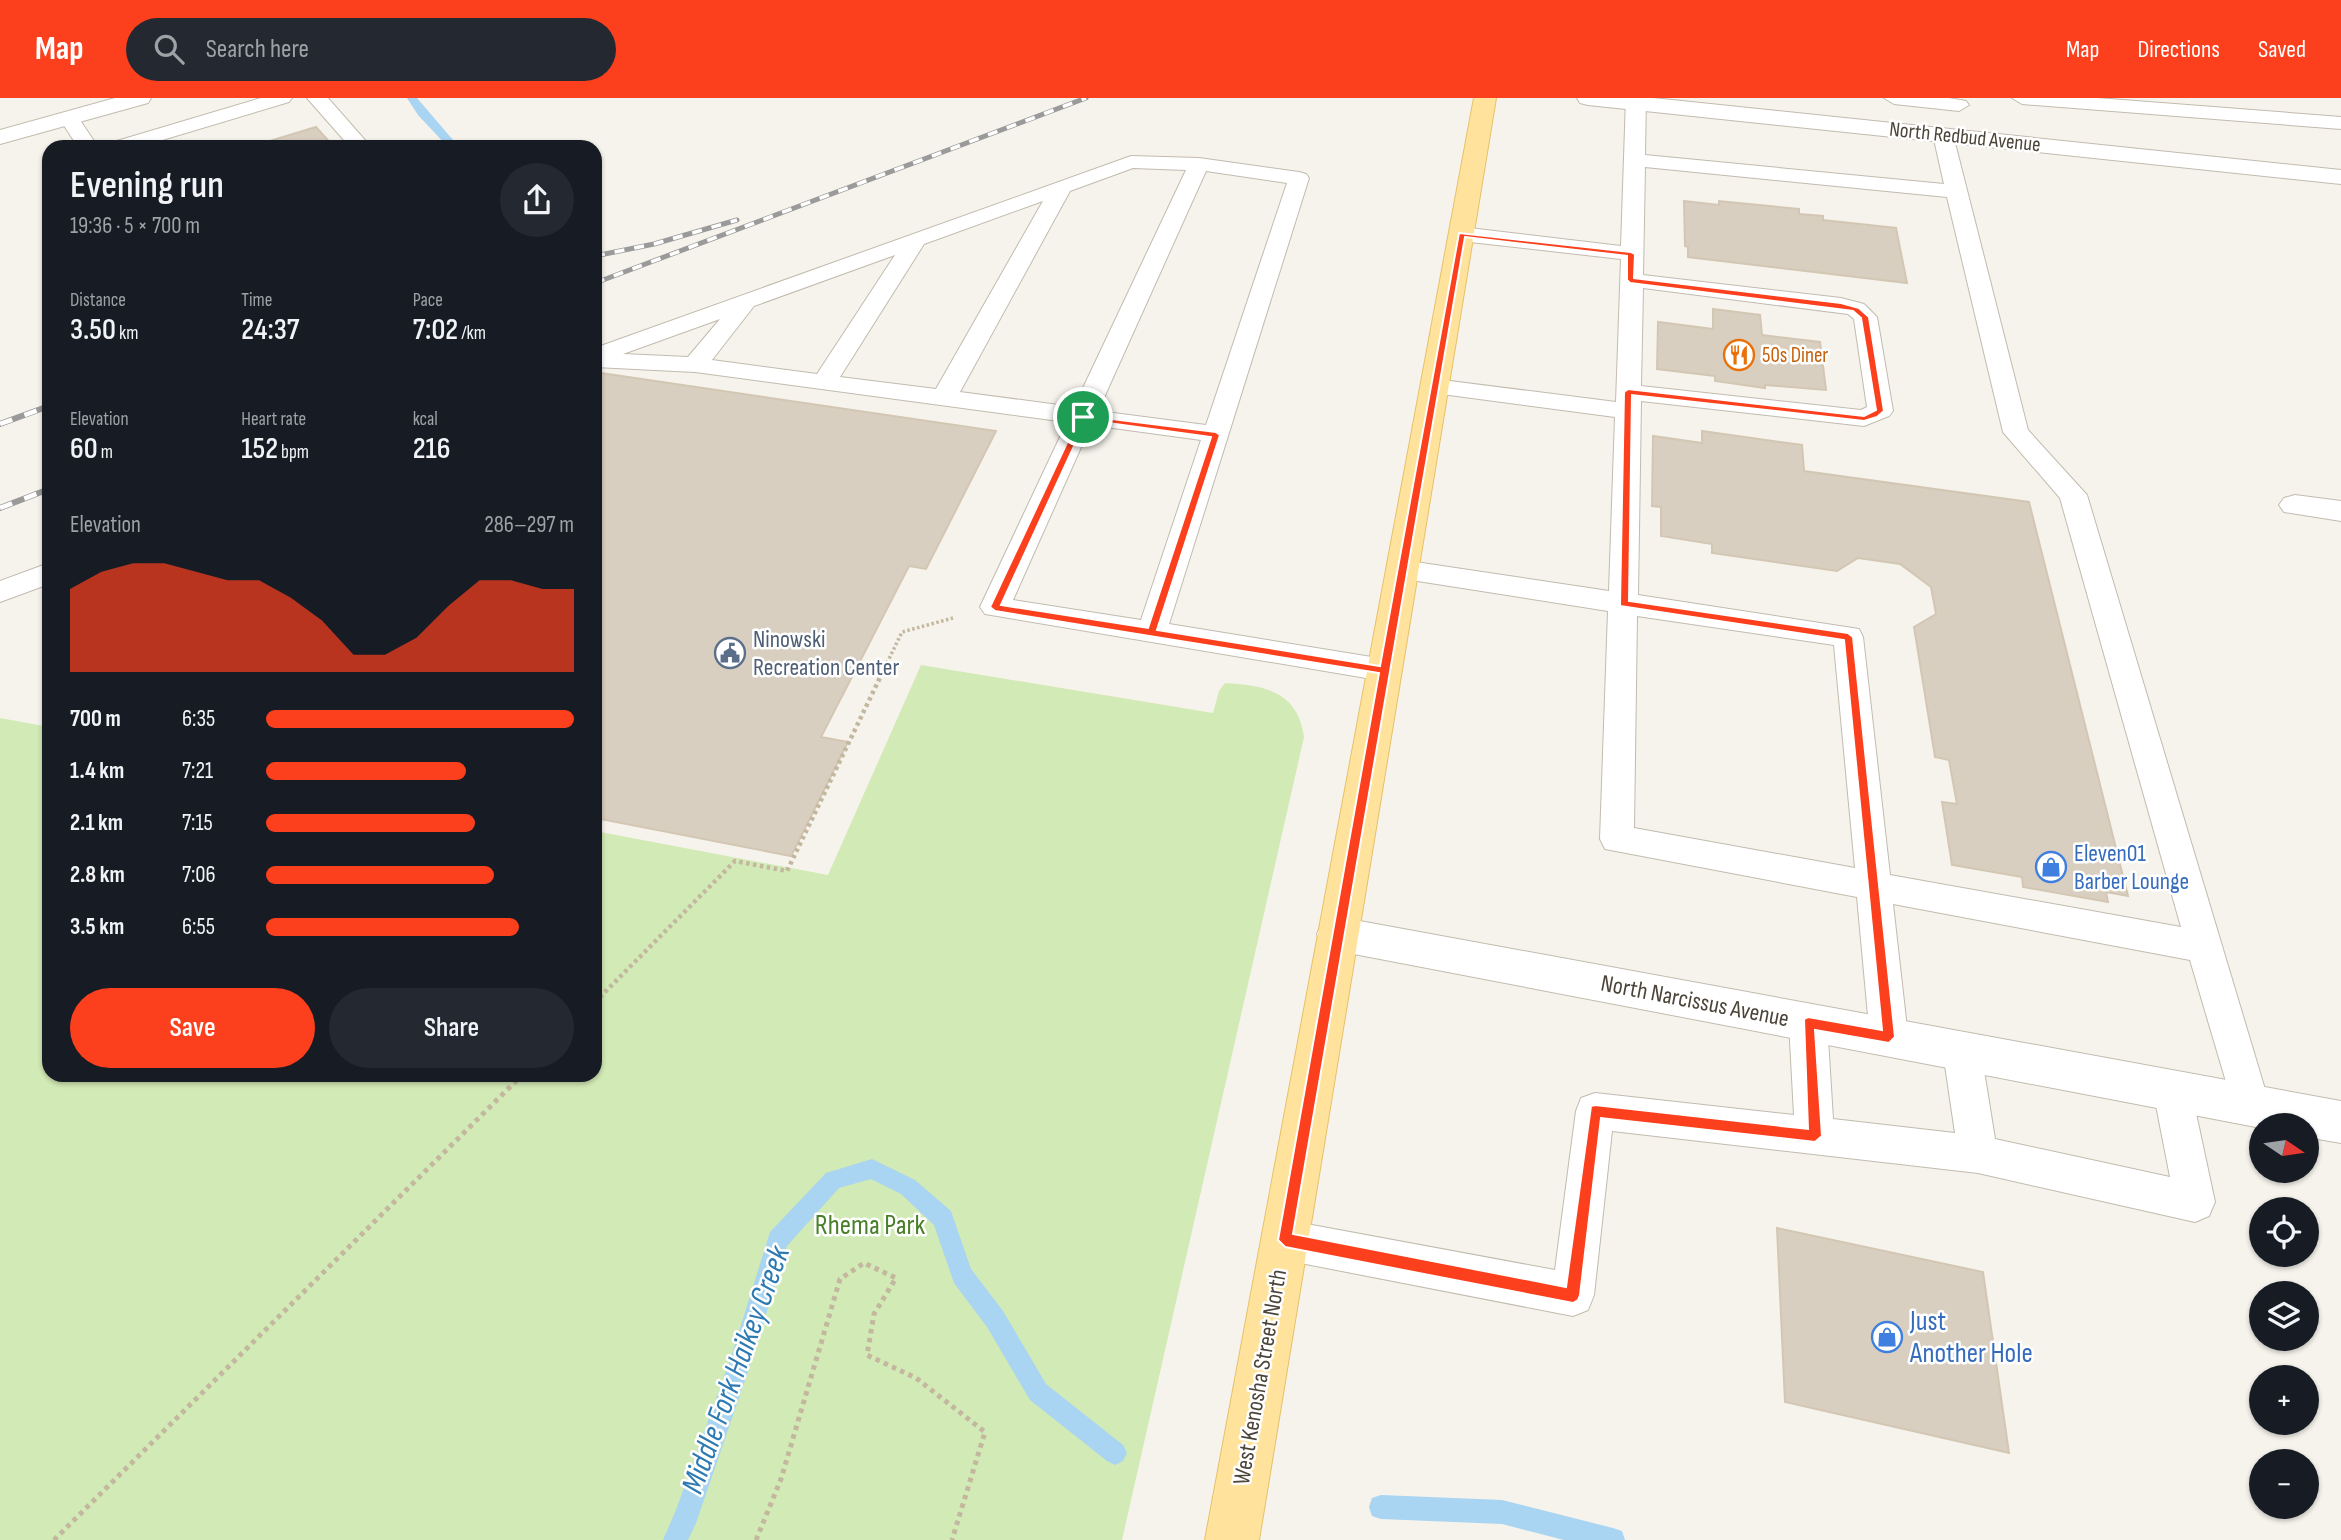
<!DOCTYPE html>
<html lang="en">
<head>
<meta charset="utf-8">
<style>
  :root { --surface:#171b24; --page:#242831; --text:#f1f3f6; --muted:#9ea1a6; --accent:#fc3f1d }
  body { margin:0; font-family:"Sofia Sans Condensed",sans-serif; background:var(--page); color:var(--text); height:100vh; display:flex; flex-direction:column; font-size:26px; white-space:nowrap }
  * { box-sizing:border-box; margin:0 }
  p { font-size:23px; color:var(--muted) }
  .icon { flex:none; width:38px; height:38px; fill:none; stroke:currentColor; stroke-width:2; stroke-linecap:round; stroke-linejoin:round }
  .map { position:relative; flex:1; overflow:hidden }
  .sheet { position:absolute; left:42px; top:42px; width:560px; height:942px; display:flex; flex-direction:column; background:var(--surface); border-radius:21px; box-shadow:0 2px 5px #0004 }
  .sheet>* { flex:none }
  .needle { width:46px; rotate:103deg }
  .buttons { position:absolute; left:2249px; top:1015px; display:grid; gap:14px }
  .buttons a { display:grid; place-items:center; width:70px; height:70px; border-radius:50%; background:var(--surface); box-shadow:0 2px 5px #0004; font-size:35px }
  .pin { position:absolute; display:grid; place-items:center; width:60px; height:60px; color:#fff; margin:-30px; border:4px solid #fff; border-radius:50%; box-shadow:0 2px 7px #0007 }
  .round { display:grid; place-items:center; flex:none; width:74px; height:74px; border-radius:37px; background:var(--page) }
  .head { display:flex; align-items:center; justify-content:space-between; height:119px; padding:0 28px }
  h1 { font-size:38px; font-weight:600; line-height:52px }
  .metrics { display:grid; grid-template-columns:repeat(3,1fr); gap:10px; height:119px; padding:7px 28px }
  .metrics div { display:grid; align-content:center }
  .metrics b { font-size:30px; font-weight:600 }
  .metrics small { font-size:19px; font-weight:400 }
  .metrics p { font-size:19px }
  .chart { height:196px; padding:14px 28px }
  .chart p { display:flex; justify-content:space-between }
  .chart svg { width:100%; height:126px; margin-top:7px; fill:var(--accent); opacity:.7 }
  .action { display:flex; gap:14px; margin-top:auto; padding:14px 28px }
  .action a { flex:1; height:80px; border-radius:42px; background:var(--accent); color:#fff; font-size:28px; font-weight:600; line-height:80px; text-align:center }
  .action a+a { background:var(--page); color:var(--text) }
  ul { padding:0 28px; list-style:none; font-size:23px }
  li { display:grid; grid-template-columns:112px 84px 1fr; align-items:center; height:52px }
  li i { height:18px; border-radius:9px; background:var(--accent) }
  header { display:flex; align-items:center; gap:42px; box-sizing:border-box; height:98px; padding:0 35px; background:var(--accent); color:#fff }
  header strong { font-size:33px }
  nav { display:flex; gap:38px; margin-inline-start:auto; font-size:24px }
  .search { width:490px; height:63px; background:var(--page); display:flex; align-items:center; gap:18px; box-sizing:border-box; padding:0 24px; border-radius:38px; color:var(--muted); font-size:26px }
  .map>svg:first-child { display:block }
</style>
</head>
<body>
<header>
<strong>Map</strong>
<div class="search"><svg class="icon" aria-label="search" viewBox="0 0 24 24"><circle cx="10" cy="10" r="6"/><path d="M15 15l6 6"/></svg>Search here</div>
<nav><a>Map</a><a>Directions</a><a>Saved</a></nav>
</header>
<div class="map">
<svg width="2341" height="1442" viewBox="0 0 2341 1442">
  <rect width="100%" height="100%" fill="#f6f3ec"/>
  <path fill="#d2eab5" d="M921,567l292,48 6,-22 6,-8c40,2 73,9 79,54l-182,803h-1122v-822l49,9v347h546v-243l233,44z"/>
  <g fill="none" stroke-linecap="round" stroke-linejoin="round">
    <g fill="#a9d4f2" fill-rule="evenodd">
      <polygon points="407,0 417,0 459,49 448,49 418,17"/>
      <polygon points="872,1061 915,1082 951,1113 971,1171 1003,1213 1046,1286 1123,1347 1127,1355 1123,1363 1115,1367 1107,1363 1030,1302 987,1229 954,1185 934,1127 901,1096 871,1081 839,1090 787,1148 753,1259 696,1425 688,1442 663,1442 676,1412 731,1259 770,1134 826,1075"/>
      <polygon points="1381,1397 1502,1402 1613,1430 1622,1433 1625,1442 1564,1442 1502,1426 1381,1421 1372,1418 1369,1409 1372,1400"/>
    </g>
  </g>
  <g fill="#d8cfc1" stroke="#d3c7b4" stroke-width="2">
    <polygon points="316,29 334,49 250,49"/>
    <polygon points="1684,103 1719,107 1719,103 1799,111 1799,116 1823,118 1823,122 1896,130 1907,185 1688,159 1688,149 1685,148"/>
    <polygon points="1713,211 1760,217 1762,237 1820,244 1826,292 1765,287 1765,290 1715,283 1715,278 1657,271 1658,224 1713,231"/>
    <polygon points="601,275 996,333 926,471 909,468 821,639 848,644 791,758 595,720 595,282"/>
    <polygon points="1702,333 1802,347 1804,373 2029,404 2128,798 2106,794 2108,804 2023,789 2022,779 1952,767 1942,704 1957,706 1949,662 1935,659 1914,529 1936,516 1931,489 1900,466 1858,460 1837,473 1712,455 1712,446 1661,438 1661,409 1652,408 1653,338 1702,345"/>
    <polygon points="1777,1130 1983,1174 2009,1355 1785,1304"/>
  </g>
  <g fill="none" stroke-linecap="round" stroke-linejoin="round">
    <g stroke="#c2bbae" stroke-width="2">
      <g id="service">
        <polygon points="261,0 292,0 289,4 139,49 107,49 110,45"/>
        <polygon points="307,0 328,0 371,49 350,49"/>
        <path d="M1626,0h20l-1,57 299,29 -11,-49 3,-4h14l3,4 75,295 59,65 183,611 -5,13 -14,5 -14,-5 -47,-159 -297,-56 15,133 -6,12 -13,5 -13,-5 -6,-12 -13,-140 -252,-48 -5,-10 8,-228 -216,-34 -4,-7 4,-7 10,-3 207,31 6,-174 -181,-24 -9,-2 -3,-5 3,-5 9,-2 182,23 5,-143 -160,-18 -8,-2 -3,-5 3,-5 8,-2 160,19zM1645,69l302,30 56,235 57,66 121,429 -291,-52 -27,-238 -4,-8 -221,-34 3,-194 223,25 25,-10 4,-5 -16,-94 -13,-13 -23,-6 -198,-23zM1643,190l205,26 6,5 13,88 -6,3 -220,-24zM1637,518l197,29 21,223 -221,-40z"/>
        <polygon points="1884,0 1949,0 1966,3 1969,7 1959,13 1894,6"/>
        <polygon points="2012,0 2097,0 2341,19 2341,31 2022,6"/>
        <polygon points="69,14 76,16 98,49 78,49 59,20 62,16"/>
        <path d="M1131,58l68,2 100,14 7,2 3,4 -140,446 215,35 11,3 4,8 -4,8 -11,3 -399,-67 -5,-7 87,-185 -372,-50 -100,-5v-19zM1133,70l53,2 -112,237 -114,-15 110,-201zM1206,73l81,12 -81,242 -108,-14zM1043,103l-107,188 -96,-12 84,-133zM895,157l-78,119 -105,-14 42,-54zM720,221l-32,38 -65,-3zM1091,327l110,15 -60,180 -128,-20z"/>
        <polygon points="49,465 49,486 0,504 0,483"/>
        <polygon points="1808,908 1821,913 1827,925 1833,1021 1955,1035 1943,954 1949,942 1962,937 1975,942 1981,954 1995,1041 2170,1079 2153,992 2158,979 2172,974 2186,979 2191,992 2215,1104 2209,1118 2195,1124 1978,1075 1612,1033 1594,1197 1588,1212 1573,1218 1285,1162 1270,1156 1264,1142 1270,1128 1285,1122 1555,1172 1576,1013 1581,1000 1595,995 1794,1017 1789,925 1795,913"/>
      </g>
    </g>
    <g stroke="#c2bbae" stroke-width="2">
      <g id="minor">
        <polygon points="115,0 151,0 148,5 0,46 0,32"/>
        <polygon points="1577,0 1653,0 2341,72 2341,86 1588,7 1580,5"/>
        <polygon points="2295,397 2341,403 2341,423 2284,414 2279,407 2284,400"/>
        <polygon points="1338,819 2341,1003 2341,1045 2306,1039 2306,1027 2261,1027 2261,1030 1338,853 1323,848 1317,836 1323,824"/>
      </g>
    </g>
    <g stroke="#e6c16a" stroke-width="2">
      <polygon id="primary" points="1474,0 1496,0 1259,1442 1205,1442"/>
    </g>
    <polyline stroke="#c4b79f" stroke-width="3.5" stroke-dasharray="2.5 2.5" stroke-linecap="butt" points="887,565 902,534 953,520"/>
    <polyline stroke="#c4b79f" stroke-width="4.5" stroke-dasharray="3.5 3.5" stroke-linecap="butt" points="595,904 735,763 787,773 888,563"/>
    <g stroke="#c4b79f" stroke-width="5" stroke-dasharray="4.5 4.5" stroke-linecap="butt">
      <polyline points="54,1442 523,976"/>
      <polyline points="756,1442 781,1381 840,1181 864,1165 896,1180 874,1216 867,1257 916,1280 985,1334 952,1442"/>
    </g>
    <use href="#service" fill="#fff" fill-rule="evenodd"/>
    <use href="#minor" fill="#fff" fill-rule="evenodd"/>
    <use href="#primary" fill="#ffe39c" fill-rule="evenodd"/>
    <g stroke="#9a9a9a" stroke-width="5">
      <g id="rail-far1">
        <polyline points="595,158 654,146 737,122"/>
        <polyline points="595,185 1086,0"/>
      </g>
    </g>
    <g stroke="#9a9a9a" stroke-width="6">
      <g id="rail">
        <polyline points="0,326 49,308"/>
        <polyline points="0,410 49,391"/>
      </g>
    </g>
    <use href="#rail-far1" stroke="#fff" stroke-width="3.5" stroke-dasharray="10" stroke-linecap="butt"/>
    <use href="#rail" stroke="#fff" stroke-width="4.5" stroke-dasharray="13" stroke-linecap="butt"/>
  </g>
  <path fill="#fc3f1d" stroke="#fff" stroke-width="2" fill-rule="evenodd" d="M1459,135l172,19 4,2 -1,24 207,25 18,5 10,9 15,94 -7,6 -13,4 -232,-26 -3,206 219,32 5,4 42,400 -6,6 -74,-13 7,106 -7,6 -214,-24 -21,177 -2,5 -5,3 -288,-56 -7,-7 101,-567 -384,-62 -5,-4 90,-192 136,17 4,3 -63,195 223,36zM1465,139l162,19v24l3,3 223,28 8,7 15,92 -12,6 -236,-27 -4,3 -4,214 224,34 38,390 -74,-13 -4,2 4,110 -213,-24 -4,1 -25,181 -273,-53zM1086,322l125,17 -63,191 -147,-23z"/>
  <defs>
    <g id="restaurant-ring" transform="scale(1.575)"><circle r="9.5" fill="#fff" stroke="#e8710a" stroke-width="1.5"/><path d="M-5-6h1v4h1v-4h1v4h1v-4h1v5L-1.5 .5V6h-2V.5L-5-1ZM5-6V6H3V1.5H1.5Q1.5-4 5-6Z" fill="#e8710a"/></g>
    <g id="civic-ring" transform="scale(1.575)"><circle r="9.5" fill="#fff" stroke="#5c6f8a" stroke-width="1.5"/><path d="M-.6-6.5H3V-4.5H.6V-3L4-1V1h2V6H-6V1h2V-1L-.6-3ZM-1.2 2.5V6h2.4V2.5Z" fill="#5c6f8a"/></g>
    <g id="shop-ring" transform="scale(1.575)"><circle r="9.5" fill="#fff" stroke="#3f7fe0" stroke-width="1.5"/><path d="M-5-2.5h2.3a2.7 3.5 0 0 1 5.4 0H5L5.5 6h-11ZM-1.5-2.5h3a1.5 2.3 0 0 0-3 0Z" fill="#3f7fe0"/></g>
  </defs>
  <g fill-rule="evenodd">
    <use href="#restaurant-ring" x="1739" y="257"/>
    <use href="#civic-ring" x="730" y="555"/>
    <use href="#shop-ring" x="2051" y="769"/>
    <use href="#shop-ring" x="1887" y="1239"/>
  </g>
  <g text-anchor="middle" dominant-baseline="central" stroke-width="5" stroke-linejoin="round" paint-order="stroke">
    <g font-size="21" fill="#4b4439" stroke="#fff">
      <text transform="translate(1965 39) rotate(6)">North Redbud Avenue</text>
    </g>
    <g font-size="21" fill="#c56008" stroke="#fff" text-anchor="start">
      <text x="1762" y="257">50s Diner</text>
    </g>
    <g font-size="24" fill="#4e5e75" stroke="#fff" text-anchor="start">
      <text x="753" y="541">Ninowski<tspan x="753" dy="28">Recreation Center</tspan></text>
    </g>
    <g font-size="24" fill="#366cbe" stroke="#fff" text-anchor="start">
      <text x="2074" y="755">Eleven01<tspan x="2074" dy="28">Barber Lounge</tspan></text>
    </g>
    <g font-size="24" fill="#4b4439" stroke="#fff">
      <text transform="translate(1695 903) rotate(11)">North Narcissus Avenue</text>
      <text transform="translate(1260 1279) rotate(-80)">West Kenosha Street North</text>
    </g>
    <g font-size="28" fill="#4a7f2a" stroke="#fff">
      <text x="870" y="1127">Rhema Park</text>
    </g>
    <g font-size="28" fill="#366cbe" stroke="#fff" text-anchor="start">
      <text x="1910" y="1223">Just<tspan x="1910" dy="32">Another Hole</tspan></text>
    </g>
    <g font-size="32" font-style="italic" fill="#2e7ab2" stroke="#fff">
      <text transform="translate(736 1272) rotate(-70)">Middle Fork Haikey Creek</text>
    </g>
  </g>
</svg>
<div class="buttons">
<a><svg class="needle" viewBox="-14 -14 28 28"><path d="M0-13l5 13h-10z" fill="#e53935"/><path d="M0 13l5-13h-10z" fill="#9ea1a6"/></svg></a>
<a><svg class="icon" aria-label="locate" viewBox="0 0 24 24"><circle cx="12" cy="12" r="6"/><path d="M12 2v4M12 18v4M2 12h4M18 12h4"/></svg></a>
<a><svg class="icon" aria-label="layers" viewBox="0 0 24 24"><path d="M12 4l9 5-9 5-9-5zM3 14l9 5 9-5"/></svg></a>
<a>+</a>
<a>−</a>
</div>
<div class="pin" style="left:1083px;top:319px;background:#1e9e55"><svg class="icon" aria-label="arrive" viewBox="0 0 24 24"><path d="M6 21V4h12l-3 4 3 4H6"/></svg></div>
<section class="sheet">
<div class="head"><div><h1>Evening run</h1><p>19:36 · 5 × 700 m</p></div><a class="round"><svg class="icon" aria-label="share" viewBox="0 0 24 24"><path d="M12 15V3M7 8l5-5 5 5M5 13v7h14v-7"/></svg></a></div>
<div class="metrics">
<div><p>Distance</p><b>3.50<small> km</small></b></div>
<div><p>Time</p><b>24:37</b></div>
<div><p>Pace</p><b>7:02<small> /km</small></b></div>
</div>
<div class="metrics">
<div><p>Elevation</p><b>60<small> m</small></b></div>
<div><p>Heart rate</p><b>152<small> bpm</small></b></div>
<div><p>kcal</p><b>216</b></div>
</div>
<div class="chart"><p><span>Elevation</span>286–297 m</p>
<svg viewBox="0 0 160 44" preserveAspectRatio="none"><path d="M0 44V15L10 9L20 6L30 6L40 9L50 12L60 12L70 18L80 26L90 38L100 38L110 32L120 21L130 12L140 12L150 15L160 15V44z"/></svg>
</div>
<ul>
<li><b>700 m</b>6:35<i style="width:100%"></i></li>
<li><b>1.4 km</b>7:21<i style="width:65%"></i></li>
<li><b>2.1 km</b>7:15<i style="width:68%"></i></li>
<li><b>2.8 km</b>7:06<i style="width:74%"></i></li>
<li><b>3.5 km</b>6:55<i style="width:82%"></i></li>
</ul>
<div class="action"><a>Save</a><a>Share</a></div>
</section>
</div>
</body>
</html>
